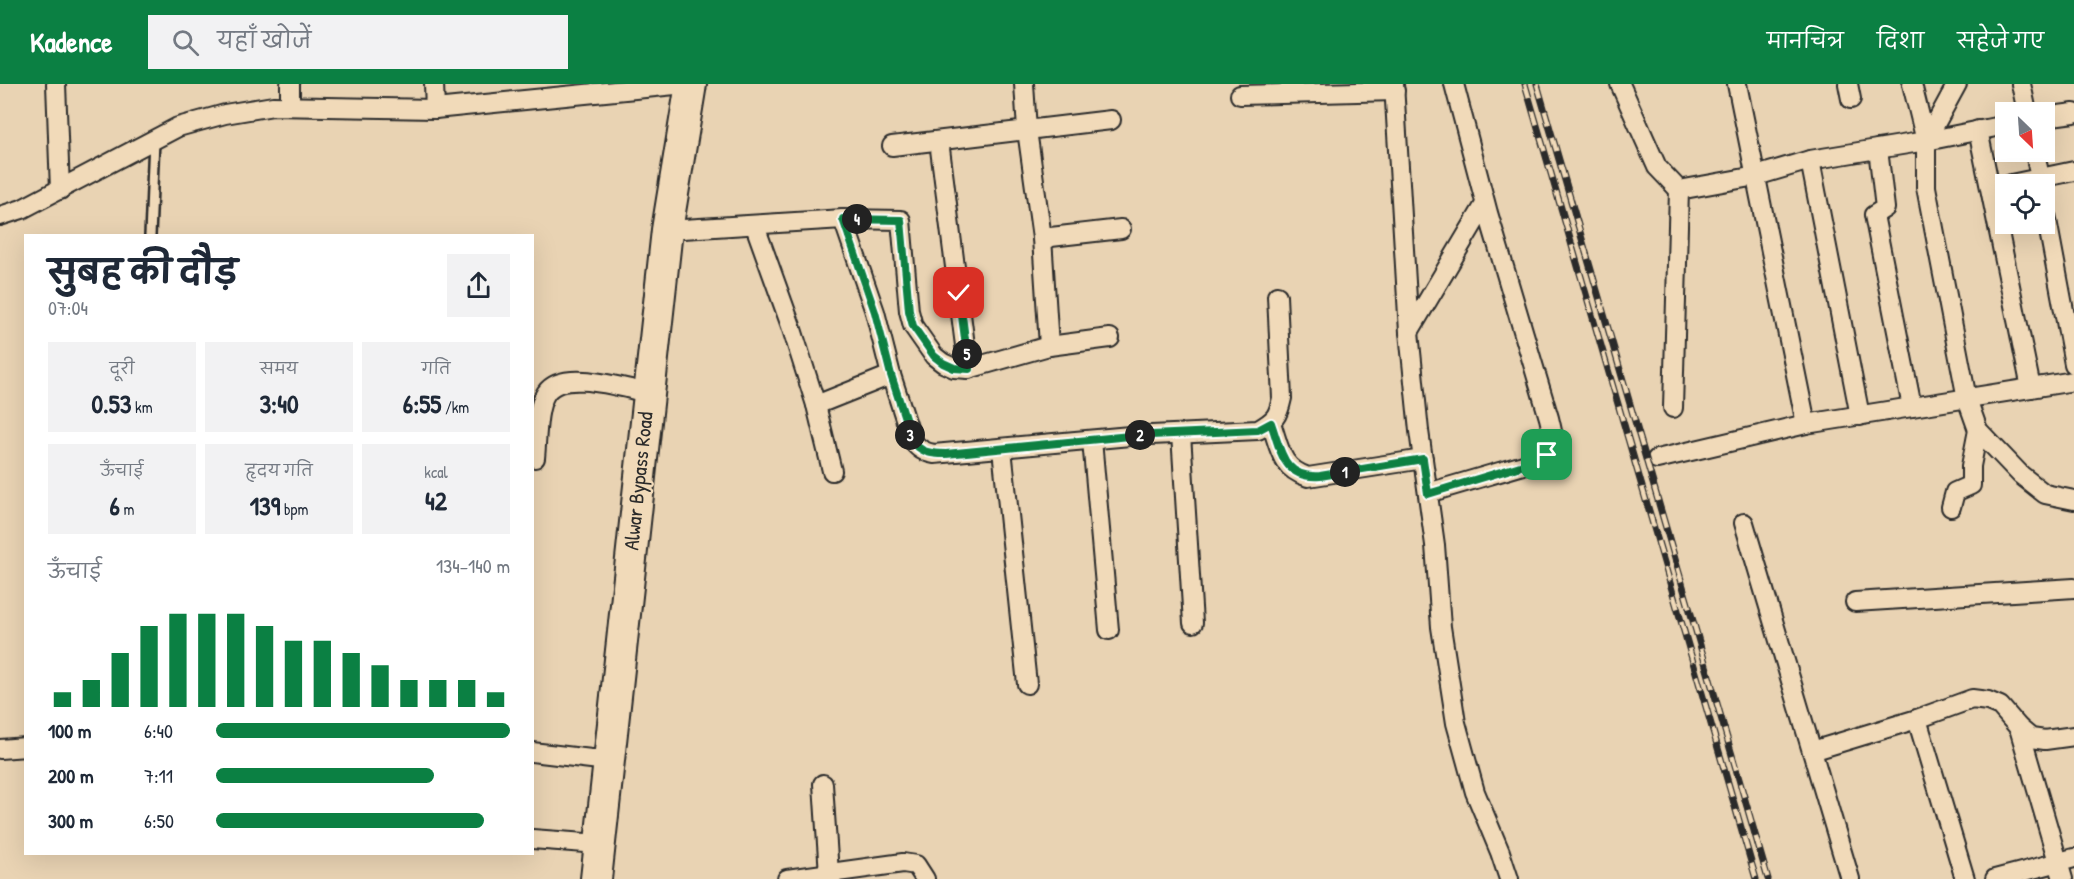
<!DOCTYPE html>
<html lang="hi">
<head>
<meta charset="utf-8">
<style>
  :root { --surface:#fff; --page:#f2f2f3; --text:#1f2937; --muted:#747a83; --accent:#0b8043 }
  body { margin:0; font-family:"Patrick Hand","Playpen Sans Deva",sans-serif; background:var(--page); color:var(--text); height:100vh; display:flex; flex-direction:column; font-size:22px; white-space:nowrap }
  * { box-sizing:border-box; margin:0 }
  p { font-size:20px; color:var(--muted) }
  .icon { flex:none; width:33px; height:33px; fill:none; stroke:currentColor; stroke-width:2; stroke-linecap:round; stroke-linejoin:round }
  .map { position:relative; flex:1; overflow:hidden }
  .sheet { position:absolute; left:24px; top:150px; width:510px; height:621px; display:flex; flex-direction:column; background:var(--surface); border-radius:0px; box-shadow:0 6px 24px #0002 }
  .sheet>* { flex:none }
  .needle { width:39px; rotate:155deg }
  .tools { position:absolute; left:1995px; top:18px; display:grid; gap:12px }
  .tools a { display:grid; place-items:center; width:60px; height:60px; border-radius:0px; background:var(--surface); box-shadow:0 6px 24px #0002; font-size:30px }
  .pin { position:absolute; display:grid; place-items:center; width:51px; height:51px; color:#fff; margin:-26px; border-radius:12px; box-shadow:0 3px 9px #0006 }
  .km { position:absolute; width:30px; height:30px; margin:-15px; border-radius:50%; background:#222; color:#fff; font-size:16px; line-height:30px; text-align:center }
  .round { display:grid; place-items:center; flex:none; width:63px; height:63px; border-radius:0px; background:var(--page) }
  .head { display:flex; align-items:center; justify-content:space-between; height:102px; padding:0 24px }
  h1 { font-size:33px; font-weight:700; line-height:45px }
  .figures { display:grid; grid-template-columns:repeat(3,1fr); gap:9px; height:102px; padding:6px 24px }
  .figures div { display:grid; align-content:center; border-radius:0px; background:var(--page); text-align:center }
  .figures b { font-size:26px; font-weight:700 }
  .figures small { font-size:16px; font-weight:400 }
  .figures p { font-size:16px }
  .chart { height:168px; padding:12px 24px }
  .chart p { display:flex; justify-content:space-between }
  .chart svg { width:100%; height:108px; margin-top:6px; stroke:var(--accent); stroke-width:6 }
  ul { padding:0 24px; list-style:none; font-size:20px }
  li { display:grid; grid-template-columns:96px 72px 1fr; align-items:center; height:45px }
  li i { height:15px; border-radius:8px; background:var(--accent) }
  header { display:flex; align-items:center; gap:36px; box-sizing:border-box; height:84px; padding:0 30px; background:var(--accent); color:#fff }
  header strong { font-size:28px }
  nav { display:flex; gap:33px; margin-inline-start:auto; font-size:21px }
  .search { width:420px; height:54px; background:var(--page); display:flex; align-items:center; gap:15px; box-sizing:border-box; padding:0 21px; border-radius:0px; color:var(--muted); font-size:22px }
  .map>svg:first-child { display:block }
</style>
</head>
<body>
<header>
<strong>Kadence</strong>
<div class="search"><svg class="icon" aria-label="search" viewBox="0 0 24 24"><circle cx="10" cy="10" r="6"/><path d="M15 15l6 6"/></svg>यहाँ खोजें</div>
<nav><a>मानचित्र</a><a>दिशा</a><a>सहेजे गए</a></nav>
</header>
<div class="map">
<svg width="2074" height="795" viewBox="0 0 2074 795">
  <rect width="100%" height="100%" fill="#e9d3b3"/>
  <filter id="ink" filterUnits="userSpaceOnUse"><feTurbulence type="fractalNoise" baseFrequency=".0167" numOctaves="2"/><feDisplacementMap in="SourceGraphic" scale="12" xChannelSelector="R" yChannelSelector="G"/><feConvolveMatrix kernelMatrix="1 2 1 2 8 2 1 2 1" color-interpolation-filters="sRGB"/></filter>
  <g filter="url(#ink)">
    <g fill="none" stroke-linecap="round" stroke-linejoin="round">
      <g stroke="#2b2b2b" stroke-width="14">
        <polyline id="service" points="150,152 154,56"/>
      </g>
      <g stroke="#2b2b2b" stroke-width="22">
        <g id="minor">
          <polyline points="56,0 60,106"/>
          <polyline points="434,0 435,25"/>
          <polyline points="1024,0 1027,46 1042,154 1049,262"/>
          <polyline points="1394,0 1409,248 1419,347 1435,461 1441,543 1456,639 1475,708 1500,768 1509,795"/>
          <polyline points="1620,0 1657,83 1679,106 1756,92 1810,76 1926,57 2006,41"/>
          <polyline points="1737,0 1806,340"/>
          <polyline points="1848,0 1851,15"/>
          <polyline points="1912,0 1926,57 1926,103 1967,315 1978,346 2021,391 2045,410 2074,416"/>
          <polyline points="2021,0 2027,28"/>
          <polyline points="1240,11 1395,7"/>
          <polyline points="290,22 290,0"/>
          <polyline points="2044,33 2074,29"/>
          <polyline points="1978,46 2031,304"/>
          <polyline points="939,57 968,285"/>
          <polyline points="1926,57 1957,0"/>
          <polyline points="892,62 1111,36"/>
          <polyline points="1878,65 1885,124 1874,131 1912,323"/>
          <polyline points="2035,68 2041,100"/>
          <polyline points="1810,76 1860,332"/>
          <polyline points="2011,100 2074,87"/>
          <polyline points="2044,120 2074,280"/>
          <polyline points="0,132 22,125 178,43 225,30 273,22 435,25 685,0"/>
          <polyline points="843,135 875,228 891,291"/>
          <polyline points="755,142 791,242 816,321 832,387"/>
          <polyline points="667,146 843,135 901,136 909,227 913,242 934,272 943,279 954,284 968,285 1049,262 1110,254"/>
          <polyline points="1042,154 1121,145"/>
          <polyline points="1409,248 1485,120"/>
          <path d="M816,321l75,-30 21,65c6,9 12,12 22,14l196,-18 128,-6c17,-10 20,-13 24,-32l-5,-102"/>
          <polyline points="1673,324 1679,106"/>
          <path d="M1271,339c9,25 9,45 37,54l115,-18"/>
          <polyline points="1181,350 1193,539"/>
          <polyline points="1092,356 1109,546"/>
          <polyline points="1002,365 1027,600"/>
          <path d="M535,374c2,-18 1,-50 11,-65 16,-25 77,-5 102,0"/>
          <polyline points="1657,375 1806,340 2074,297"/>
          <path d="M1428,409l109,-32c21,-11 17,-22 12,-43l-61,-205 -34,-129"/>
          <polyline points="1951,423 1955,408 1971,401 1971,382 1978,346"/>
          <polyline points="1744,439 1850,795"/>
          <polyline points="1855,518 2074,504"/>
          <polyline points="1917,635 1965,795"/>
          <polyline points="2019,644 2063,795"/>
          <polyline points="0,665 26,663"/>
          <polyline points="1812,667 1917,635 1972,615 1988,617 2000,622 2019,644 2031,654 2045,656 2074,652"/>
          <polyline points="532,668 608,677"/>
          <polyline points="823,700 829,790"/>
          <polyline points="532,755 599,760"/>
          <polyline points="787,795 903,779 916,781 925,795"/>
          <polyline points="1995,795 2074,774"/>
        </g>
      </g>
      <g stroke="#2b2b2b" stroke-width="34">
        <polyline id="trunk" points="596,795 667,146 691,0"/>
      </g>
      <use href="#service" stroke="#f1dab9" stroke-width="9"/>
      <use href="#minor" stroke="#f1dab9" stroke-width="18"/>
      <use href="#trunk" stroke="#f1dab9" stroke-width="30"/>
      <g stroke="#2b2b2b" stroke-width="7">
        <g id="rail">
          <polyline points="1525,0 1756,795"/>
          <polyline points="1537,0 1768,795"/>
        </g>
      </g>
      <use href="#rail" stroke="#f1dab9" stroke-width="4.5" stroke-dasharray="14" stroke-linecap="butt"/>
    </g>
  </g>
  <g fill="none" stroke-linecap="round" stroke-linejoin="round" filter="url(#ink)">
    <g stroke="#fff" stroke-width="12">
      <path id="route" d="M959,209l10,76 -15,-1 -11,-5 -9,-7 -21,-30 -4,-15 -8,-91 -58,-1 32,93 16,63 21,65c8,13 20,14 34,14l184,-18 128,-6 13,-7c10,28 12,56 49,53l103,-17 5,35 109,-33 10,-6"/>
    </g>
    <use href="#route" stroke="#0b8043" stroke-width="8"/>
  </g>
  <g text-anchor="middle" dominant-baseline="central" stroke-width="4.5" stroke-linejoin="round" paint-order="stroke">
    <g font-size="21" fill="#2b2b2b" stroke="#f1dab9">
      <text transform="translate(638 397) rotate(-84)">Alwar Bypass Road</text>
    </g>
  </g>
</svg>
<div class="tools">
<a><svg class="needle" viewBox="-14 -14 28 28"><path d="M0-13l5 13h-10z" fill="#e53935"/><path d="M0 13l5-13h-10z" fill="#747a83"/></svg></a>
<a><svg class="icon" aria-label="locate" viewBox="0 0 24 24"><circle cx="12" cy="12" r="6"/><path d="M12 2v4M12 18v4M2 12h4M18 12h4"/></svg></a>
</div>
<div class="pin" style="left:1547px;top:371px;background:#1e9e55"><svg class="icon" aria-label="arrive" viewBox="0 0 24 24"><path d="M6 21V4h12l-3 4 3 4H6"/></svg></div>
<div class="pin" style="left:959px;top:209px;background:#d93025"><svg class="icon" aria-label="check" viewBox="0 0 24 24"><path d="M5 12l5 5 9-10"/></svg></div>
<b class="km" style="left:1345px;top:388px">1</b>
<b class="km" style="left:1140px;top:351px">2</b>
<b class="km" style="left:910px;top:351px">3</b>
<b class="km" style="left:857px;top:135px">4</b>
<b class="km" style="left:967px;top:270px">5</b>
<section class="sheet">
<div class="head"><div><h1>सुबह की दौड़</h1><p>07:04</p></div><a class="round"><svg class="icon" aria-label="share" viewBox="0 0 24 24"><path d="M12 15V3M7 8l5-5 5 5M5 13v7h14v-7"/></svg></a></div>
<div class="figures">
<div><p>दूरी</p><b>0.53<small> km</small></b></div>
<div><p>समय</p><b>3:40</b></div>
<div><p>गति</p><b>6:55<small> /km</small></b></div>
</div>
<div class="figures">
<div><p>ऊँचाई</p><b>6<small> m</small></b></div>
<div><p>हृदय गति</p><b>139<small> bpm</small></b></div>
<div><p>kcal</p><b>42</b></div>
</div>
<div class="chart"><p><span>ऊँचाई</span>134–140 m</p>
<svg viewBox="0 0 160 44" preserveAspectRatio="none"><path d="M5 44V38M15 44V33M25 44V22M35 44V11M45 44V6M55 44V6M65 44V6M75 44V11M85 44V17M95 44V17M105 44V22M115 44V27M125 44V33M135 44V33M145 44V33M155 44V38"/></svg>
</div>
<ul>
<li><b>100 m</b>6:40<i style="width:100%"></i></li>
<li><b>200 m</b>7:11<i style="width:74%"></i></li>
<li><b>300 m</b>6:50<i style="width:91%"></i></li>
</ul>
</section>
</div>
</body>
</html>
